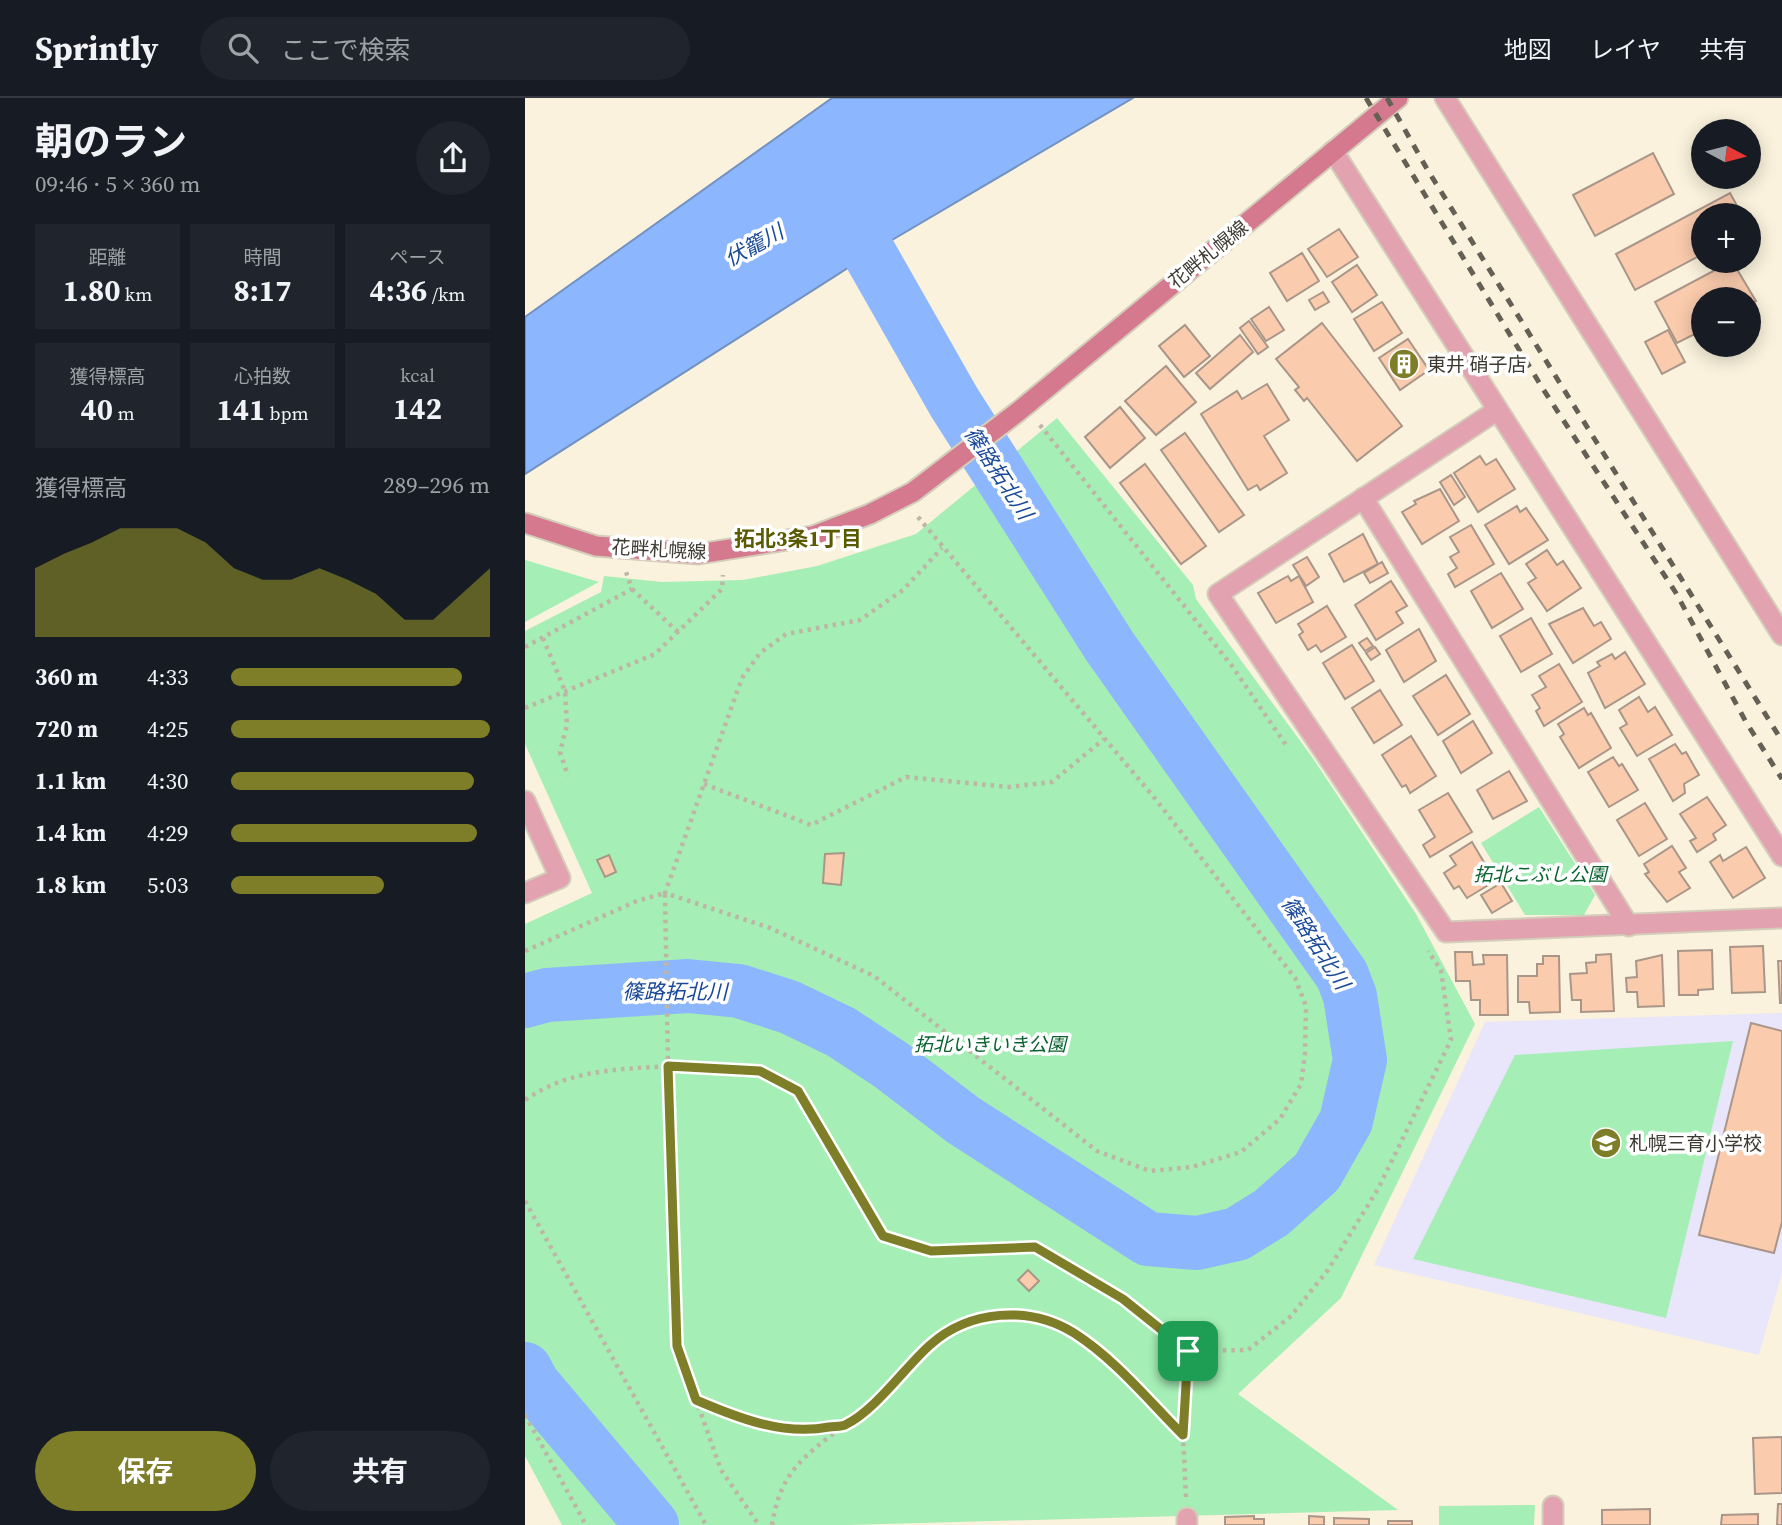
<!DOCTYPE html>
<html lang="ja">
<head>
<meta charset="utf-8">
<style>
  :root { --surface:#171b24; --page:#20242c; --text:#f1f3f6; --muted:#9ea1a6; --line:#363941; --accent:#7d7e27 }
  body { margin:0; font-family:"Source Serif 4","Noto Sans JP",serif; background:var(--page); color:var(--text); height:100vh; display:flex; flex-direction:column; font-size:26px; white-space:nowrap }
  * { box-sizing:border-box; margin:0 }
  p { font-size:23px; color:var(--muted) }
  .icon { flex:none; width:38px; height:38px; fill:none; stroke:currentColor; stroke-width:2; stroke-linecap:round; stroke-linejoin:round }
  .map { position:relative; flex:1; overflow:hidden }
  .side { display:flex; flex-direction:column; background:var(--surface); width:525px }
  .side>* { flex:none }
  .needle { width:46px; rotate:97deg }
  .controls { position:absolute; left:1166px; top:21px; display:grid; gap:14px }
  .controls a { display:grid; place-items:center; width:70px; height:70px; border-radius:50%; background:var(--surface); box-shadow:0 4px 18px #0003; font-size:35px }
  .pin { position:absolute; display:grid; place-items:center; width:60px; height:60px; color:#fff; margin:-30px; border-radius:14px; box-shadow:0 4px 10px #0006 }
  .round { display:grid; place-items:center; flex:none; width:74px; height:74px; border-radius:37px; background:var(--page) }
  .summary { display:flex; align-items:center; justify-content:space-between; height:119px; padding:0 35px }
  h1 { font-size:38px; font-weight:700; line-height:52px }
  .stats { display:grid; grid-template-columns:repeat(3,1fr); gap:10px; height:119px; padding:7px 35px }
  .stats div { display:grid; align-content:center; border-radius:0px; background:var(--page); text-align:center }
  .stats b { font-size:30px; font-weight:700 }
  .stats small { font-size:19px; font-weight:400 }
  .stats p { font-size:19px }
  .chart { height:196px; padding:14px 35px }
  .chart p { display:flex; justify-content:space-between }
  .chart svg { width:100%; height:126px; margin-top:7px; fill:var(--accent); opacity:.7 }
  .action { display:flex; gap:14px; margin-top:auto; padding:14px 35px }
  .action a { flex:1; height:80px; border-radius:42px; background:var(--accent); color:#fff; font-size:28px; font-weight:700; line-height:80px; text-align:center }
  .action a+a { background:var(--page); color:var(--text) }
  ul { padding:0 35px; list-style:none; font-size:23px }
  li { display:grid; grid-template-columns:112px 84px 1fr; align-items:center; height:52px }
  li i { height:18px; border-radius:9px; background:var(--accent) }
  header { display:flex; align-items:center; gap:42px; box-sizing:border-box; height:98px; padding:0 35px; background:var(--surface); border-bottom:2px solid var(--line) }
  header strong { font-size:33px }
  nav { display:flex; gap:38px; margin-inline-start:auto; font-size:24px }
  .search { width:490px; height:63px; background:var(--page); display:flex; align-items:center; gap:18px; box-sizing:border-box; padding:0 24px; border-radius:38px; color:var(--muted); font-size:26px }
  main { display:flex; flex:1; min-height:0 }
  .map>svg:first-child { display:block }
</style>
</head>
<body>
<header>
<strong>Sprintly</strong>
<div class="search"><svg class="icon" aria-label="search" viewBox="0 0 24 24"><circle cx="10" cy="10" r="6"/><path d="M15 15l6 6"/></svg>ここで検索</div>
<nav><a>地図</a><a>レイヤ</a><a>共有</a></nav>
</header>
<main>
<section class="side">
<div class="summary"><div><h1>朝のラン</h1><p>09:46 · 5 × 360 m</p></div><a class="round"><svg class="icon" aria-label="share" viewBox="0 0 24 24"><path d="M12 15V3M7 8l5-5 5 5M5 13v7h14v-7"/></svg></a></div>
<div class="stats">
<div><p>距離</p><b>1.80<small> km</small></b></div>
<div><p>時間</p><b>8:17</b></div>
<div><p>ペース</p><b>4:36<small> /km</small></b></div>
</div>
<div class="stats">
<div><p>獲得標高</p><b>40<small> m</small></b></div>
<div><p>心拍数</p><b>141<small> bpm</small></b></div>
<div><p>kcal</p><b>142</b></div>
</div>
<div class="chart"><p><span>獲得標高</span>289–296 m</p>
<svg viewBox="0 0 160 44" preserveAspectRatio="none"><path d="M0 44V20L10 15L20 11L30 6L40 6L50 6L60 11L70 20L80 24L90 24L100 20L110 24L120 29L130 38L140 38L150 29L160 20V44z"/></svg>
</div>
<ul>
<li><b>360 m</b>4:33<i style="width:89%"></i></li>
<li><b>720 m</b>4:25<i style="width:100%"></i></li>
<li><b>1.1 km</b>4:30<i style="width:94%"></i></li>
<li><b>1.4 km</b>4:29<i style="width:95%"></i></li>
<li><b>1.8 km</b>5:03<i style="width:59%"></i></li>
</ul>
<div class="action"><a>保存</a><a>共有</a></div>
</section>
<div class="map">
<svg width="1257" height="1427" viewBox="0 0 1257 1427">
  <rect width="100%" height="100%" fill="#faf2dc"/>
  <polygon fill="#e9e5fb" points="1257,915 1257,1175 1234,1257 849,1167 960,924"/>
  <g fill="#a5eeb6">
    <polygon points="532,320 668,487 671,501 787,659 891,816 950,926 816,1200 713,1296 873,1412 323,1427 37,1427 0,1358 0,826 67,795 0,646 0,533 76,494 79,478 137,484 218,482 292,468 391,436"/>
    <polygon points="0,462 74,484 0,524"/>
    <polygon points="1014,709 1070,797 1059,817 1000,817 956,745"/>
    <polygon points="1208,943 1141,1220 888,1161 990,957"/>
    <polygon points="1010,1407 1009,1427 914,1427 914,1408"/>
  </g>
  <polygon fill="#8cb7fe" stroke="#7492c1" stroke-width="2" points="307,0 608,0 362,145 0,376 0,219"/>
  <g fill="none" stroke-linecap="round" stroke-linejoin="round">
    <g stroke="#8cb7fe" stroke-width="54">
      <polyline points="0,903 22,897 163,888 214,893 264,909 316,934 366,967 438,1022 623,1141 672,1145 712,1136 746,1115 792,1074 821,1023 835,962 825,898 817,877 585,549 429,304 313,100"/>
      <polyline points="0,1271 8,1286 127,1427"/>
    </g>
  </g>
  <g fill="#facbad" stroke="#aa9689" stroke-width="2">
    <polygon points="1128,55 1149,96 1070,138 1048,97"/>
    <polygon points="1205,95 1217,117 1178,117 1178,156 1110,192 1091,156"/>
    <polygon points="814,131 833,159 802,179 783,151"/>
    <polygon points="777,155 794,183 762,203 745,175"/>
    <polygon points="1207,163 1231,203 1223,207 1223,201 1178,201 1178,232 1152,245 1130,204"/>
    <polygon points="832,167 852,197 827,214 807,184"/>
    <polygon points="798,194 804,204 790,212 784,202"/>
    <polygon points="857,204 877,235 849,253 829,221"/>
    <polygon points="744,209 759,232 741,243 726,221"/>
    <polygon points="724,223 743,249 733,256 715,230"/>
    <polygon points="797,225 877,328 832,363 782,300 779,303 770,292 774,289 751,261"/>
    <polygon points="660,227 685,258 659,279 634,248"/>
    <polygon points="1143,232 1160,264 1137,276 1120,244"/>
    <polygon points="715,237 728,254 685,291 671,275"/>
    <polygon points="883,241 904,272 875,292 854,260"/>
    <polygon points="641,268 671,304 631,337 600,303"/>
    <polygon points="742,286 764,322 739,338 762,375 735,392 732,387 723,392 676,316 712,293 717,301"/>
    <polygon points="595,309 620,340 585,370 560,339"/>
    <polygon points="660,335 719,417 694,434 636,352"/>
    <polygon points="955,358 961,367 971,361 990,391 953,414 929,375"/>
    <polygon points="620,366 681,448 656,466 595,385"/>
    <polygon points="926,377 940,399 929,407 915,384"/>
    <polygon points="915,391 934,423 897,446 877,414 891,406 889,403"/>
    <polygon points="992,408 995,414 1001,410 1023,442 984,466 960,427"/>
    <polygon points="946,427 969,466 930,489 923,476 932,470 925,459 934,454 925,439"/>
    <polygon points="838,436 853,466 819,484 804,456"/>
    <polygon points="1022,452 1032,467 1038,463 1056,490 1022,513 1003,485 1011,480 1001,466"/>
    <polygon points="782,459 794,479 781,488 768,467"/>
    <polygon points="857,464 863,475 845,485 839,475"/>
    <polygon points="976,475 998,511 967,530 946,493"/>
    <polygon points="763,478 766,483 774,478 788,504 751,525 733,495"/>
    <polygon points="866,483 882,508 871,514 878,525 851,542 830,507"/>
    <polygon points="802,508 821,539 796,554 791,547 783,552 774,537 778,534 773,526"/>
    <polygon points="1058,510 1069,528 1076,524 1086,541 1048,565 1024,526"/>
    <polygon points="1006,520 1027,556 996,574 975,538"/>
    <polygon points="894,531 911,563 879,584 861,552"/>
    <polygon points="842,540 848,548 840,553 834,545"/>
    <polygon points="827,547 849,583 820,601 798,565"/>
    <polygon points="850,549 855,556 846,562 841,555"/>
    <polygon points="1100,554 1120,586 1080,610 1063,575 1075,568 1072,564 1087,556 1090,561"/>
    <polygon points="1034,566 1057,604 1019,628 1011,613 1015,610 1007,597 1021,589 1014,578"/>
    <polygon points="921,577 945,616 913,637 888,598"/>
    <polygon points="855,592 877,627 849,645 827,610"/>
    <polygon points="1114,599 1123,614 1130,609 1147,637 1112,658 1095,630 1102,626 1094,612"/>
    <polygon points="1059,610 1063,617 1066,615 1086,650 1054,670 1035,639 1039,636 1033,626"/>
    <polygon points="948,623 967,655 936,675 918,643"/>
    <polygon points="886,638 911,678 885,695 881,687 877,689 857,657"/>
    <polygon points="1150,646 1157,656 1161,654 1174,677 1159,686 1160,695 1148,703 1124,661"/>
    <polygon points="1088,659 1094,668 1097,666 1113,692 1084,709 1063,674"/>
    <polygon points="984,673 1002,703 968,721 952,692"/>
    <polygon points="923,695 947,734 905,759 898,747 910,739 894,712"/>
    <polygon points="1182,699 1201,727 1188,736 1191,742 1172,754 1165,743 1171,740 1155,716"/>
    <polygon points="1120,705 1142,741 1114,758 1092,722"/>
    <polygon points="947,744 970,783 942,800 934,788 929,791 919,775 931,767 925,758"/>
    <polygon points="1147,748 1161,770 1154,774 1165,790 1142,804 1120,776 1124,774 1119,766"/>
    <polygon points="1221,749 1240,780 1208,800 1185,764 1195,757 1198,763"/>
    <polygon points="319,755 316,787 298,785 300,756"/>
    <polygon points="84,757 91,774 80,779 72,762"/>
    <polygon points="976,785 987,803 967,815 956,797"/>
    <polygon points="1238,848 1240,894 1207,895 1205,849"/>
    <polygon points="1187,852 1188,891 1173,892 1173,897 1154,897 1153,853"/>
    <polygon points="930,854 947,854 948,867 959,866 958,857 982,857 983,917 955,917 955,902 946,902 945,883 931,883"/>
    <polygon points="1086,856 1089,913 1056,914 1056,902 1047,902 1045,876 1062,875 1061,865 1071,864 1071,857"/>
    <polygon points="1137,857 1139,908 1113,909 1112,894 1102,894 1101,880 1112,879 1111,863"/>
    <polygon points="1018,858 1034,858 1035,914 1005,915 1004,904 993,904 993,878 1012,878 1012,866 1018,866"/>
    <polygon points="1253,863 1257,863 1257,905 1255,905"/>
    <polygon points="1226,925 1257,933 1257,1124 1249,1155 1174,1137"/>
    <polygon points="503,1172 514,1183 504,1193 493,1182"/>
    <polygon points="1257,1339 1257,1395 1230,1396 1228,1340"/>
    <polygon points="1253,1406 1257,1406 1257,1427 1252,1427"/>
    <polygon points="1125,1411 1125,1427 1077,1427 1077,1412"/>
    <polygon points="1233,1416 1233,1427 1196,1427 1197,1417"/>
    <polygon points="729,1418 729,1421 739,1421 739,1427 700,1427 700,1419"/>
    <polygon points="784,1418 799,1419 799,1427 784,1427"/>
    <polygon points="809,1420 844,1421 844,1427 809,1427"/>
    <rect x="863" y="1423" width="24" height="4"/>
  </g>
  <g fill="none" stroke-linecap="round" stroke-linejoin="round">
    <g stroke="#d4cdba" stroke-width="23">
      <g id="minor">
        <polyline points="808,53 1257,758"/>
        <polyline points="971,313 693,496 921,834 1257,820"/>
        <polyline points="838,400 1104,828"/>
        <polyline points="662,1427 662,1420"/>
        <polyline points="1028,1427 1028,1408"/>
      </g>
    </g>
    <g stroke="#d4cdba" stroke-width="23">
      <g id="tertiary">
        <polyline points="920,0 1257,537"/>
        <polyline points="0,703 35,780 0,795"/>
      </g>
    </g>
    <g stroke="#d4cdba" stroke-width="23">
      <polyline id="secondary" points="0,425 71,448 173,456 288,438 345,416 388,394 494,313 873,0"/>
    </g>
    <g stroke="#bdb6a5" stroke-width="4.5" stroke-dasharray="3.5 5" stroke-linecap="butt">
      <polyline points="515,327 707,568 763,650"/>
      <polyline points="393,419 628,698 770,880 781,908 780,955 776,986 755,1021 716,1054 667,1069 625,1073 572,1053 349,878 245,830 140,795 217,580 235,555 261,536 335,522 378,492 417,450"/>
      <polyline points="107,491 153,534"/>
      <polyline points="18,540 40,593 42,627 35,654 43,678"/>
      <polyline points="0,549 107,491 101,474"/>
      <polyline points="0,610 130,556 197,491 198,477"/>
      <polyline points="179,686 286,727 381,679 484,689 527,684 579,641"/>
      <polyline points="0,853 112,803 140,795 143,968 235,973 273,993 358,1138 406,1154 510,1149 598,1201 663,1253 723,1252 766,1218 803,1172 853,1091 926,942 916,872 903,853"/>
      <path d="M0,1002c45,-31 90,-30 143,-34l9,280 44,124 38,55"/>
      <polyline points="0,1103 181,1427"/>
      <path d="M171,1302c42,18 87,36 133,27 5,-1 12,0 16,-2 30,-14 60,-58 85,-80 39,-35 99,-40 144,-12 41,26 75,68 109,102"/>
      <polyline points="0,1317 61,1427"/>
      <polyline points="661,1399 658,1337 663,1253"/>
      <path d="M247,1427c9,-55 31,-67 72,-100"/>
    </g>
    <use href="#minor" stroke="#e2a2b0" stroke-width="19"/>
    <use href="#tertiary" stroke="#e2a2b0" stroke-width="19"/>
    <use href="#secondary" stroke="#d5798f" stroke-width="19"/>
    <g stroke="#646055" stroke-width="5" stroke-dasharray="9 9" stroke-linecap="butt">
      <polyline points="841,0 1018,291 1151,495 1221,624 1257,681"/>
      <polyline points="862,0 902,71 1257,643"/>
    </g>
  </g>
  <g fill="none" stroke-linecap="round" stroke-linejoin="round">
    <g stroke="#fff" stroke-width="14">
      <path id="route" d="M143,968l92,5 38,20 85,145 48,15 104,-4 88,52 65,52 -5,84c-34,-34 -68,-76 -109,-102 -45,-28 -105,-23 -144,12 -25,22 -55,66 -85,80 -4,2 -11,1 -16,2 -46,9 -91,-9 -133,-27l-19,-54z"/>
    </g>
    <use href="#route" stroke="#7d7e27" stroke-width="9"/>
  </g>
  <defs>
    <g id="building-disc" transform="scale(1.575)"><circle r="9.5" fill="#7d7e27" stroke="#fff"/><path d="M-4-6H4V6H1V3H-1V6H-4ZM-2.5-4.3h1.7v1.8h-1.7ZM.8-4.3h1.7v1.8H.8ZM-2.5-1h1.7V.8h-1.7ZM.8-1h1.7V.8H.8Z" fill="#fff"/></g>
    <g id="school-disc" transform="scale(1.575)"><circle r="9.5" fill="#7d7e27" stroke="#fff"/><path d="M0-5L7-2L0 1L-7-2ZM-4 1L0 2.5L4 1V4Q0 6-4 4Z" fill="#fff"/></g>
  </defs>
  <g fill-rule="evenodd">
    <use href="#building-disc" x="879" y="266"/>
    <use href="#school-disc" x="1081" y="1045"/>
  </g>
  <g text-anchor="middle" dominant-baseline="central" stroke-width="7" stroke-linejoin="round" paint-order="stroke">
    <g font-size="19" fill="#3d3a32" stroke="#fff">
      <text transform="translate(683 156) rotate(-39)">花畔札幌線</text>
      <text transform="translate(134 451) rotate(3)">花畔札幌線</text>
    </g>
    <g font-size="19" fill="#3d3a32" stroke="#fff" text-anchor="start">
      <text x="902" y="266">東井 硝子店</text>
      <text x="1104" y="1045">札幌三育小学校</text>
    </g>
    <g font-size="19" font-style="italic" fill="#08632f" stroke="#fff">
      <text x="1015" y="776">拓北こぶし公園</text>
      <text x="465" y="946">拓北いきいき公園</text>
    </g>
    <g font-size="21" font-style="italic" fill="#1a499a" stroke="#fff">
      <text transform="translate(229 147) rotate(-29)">伏籠川</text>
      <text transform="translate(474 375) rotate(57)">篠路拓北川</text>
      <text transform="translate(791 845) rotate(57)">篠路拓北川</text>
      <text x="150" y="893">篠路拓北川</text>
    </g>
    <g font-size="21" font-weight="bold" fill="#5a5b00" stroke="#fff">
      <text x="273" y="440">拓北3条1丁目</text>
    </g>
  </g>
</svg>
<div class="controls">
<a><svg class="needle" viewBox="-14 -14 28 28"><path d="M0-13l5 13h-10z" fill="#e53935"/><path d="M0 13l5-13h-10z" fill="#9ea1a6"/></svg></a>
<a>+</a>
<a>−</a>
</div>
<div class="pin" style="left:663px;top:1253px;background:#1e9e55"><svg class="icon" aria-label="arrive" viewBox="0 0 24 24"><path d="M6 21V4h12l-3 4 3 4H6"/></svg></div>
</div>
</main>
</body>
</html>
